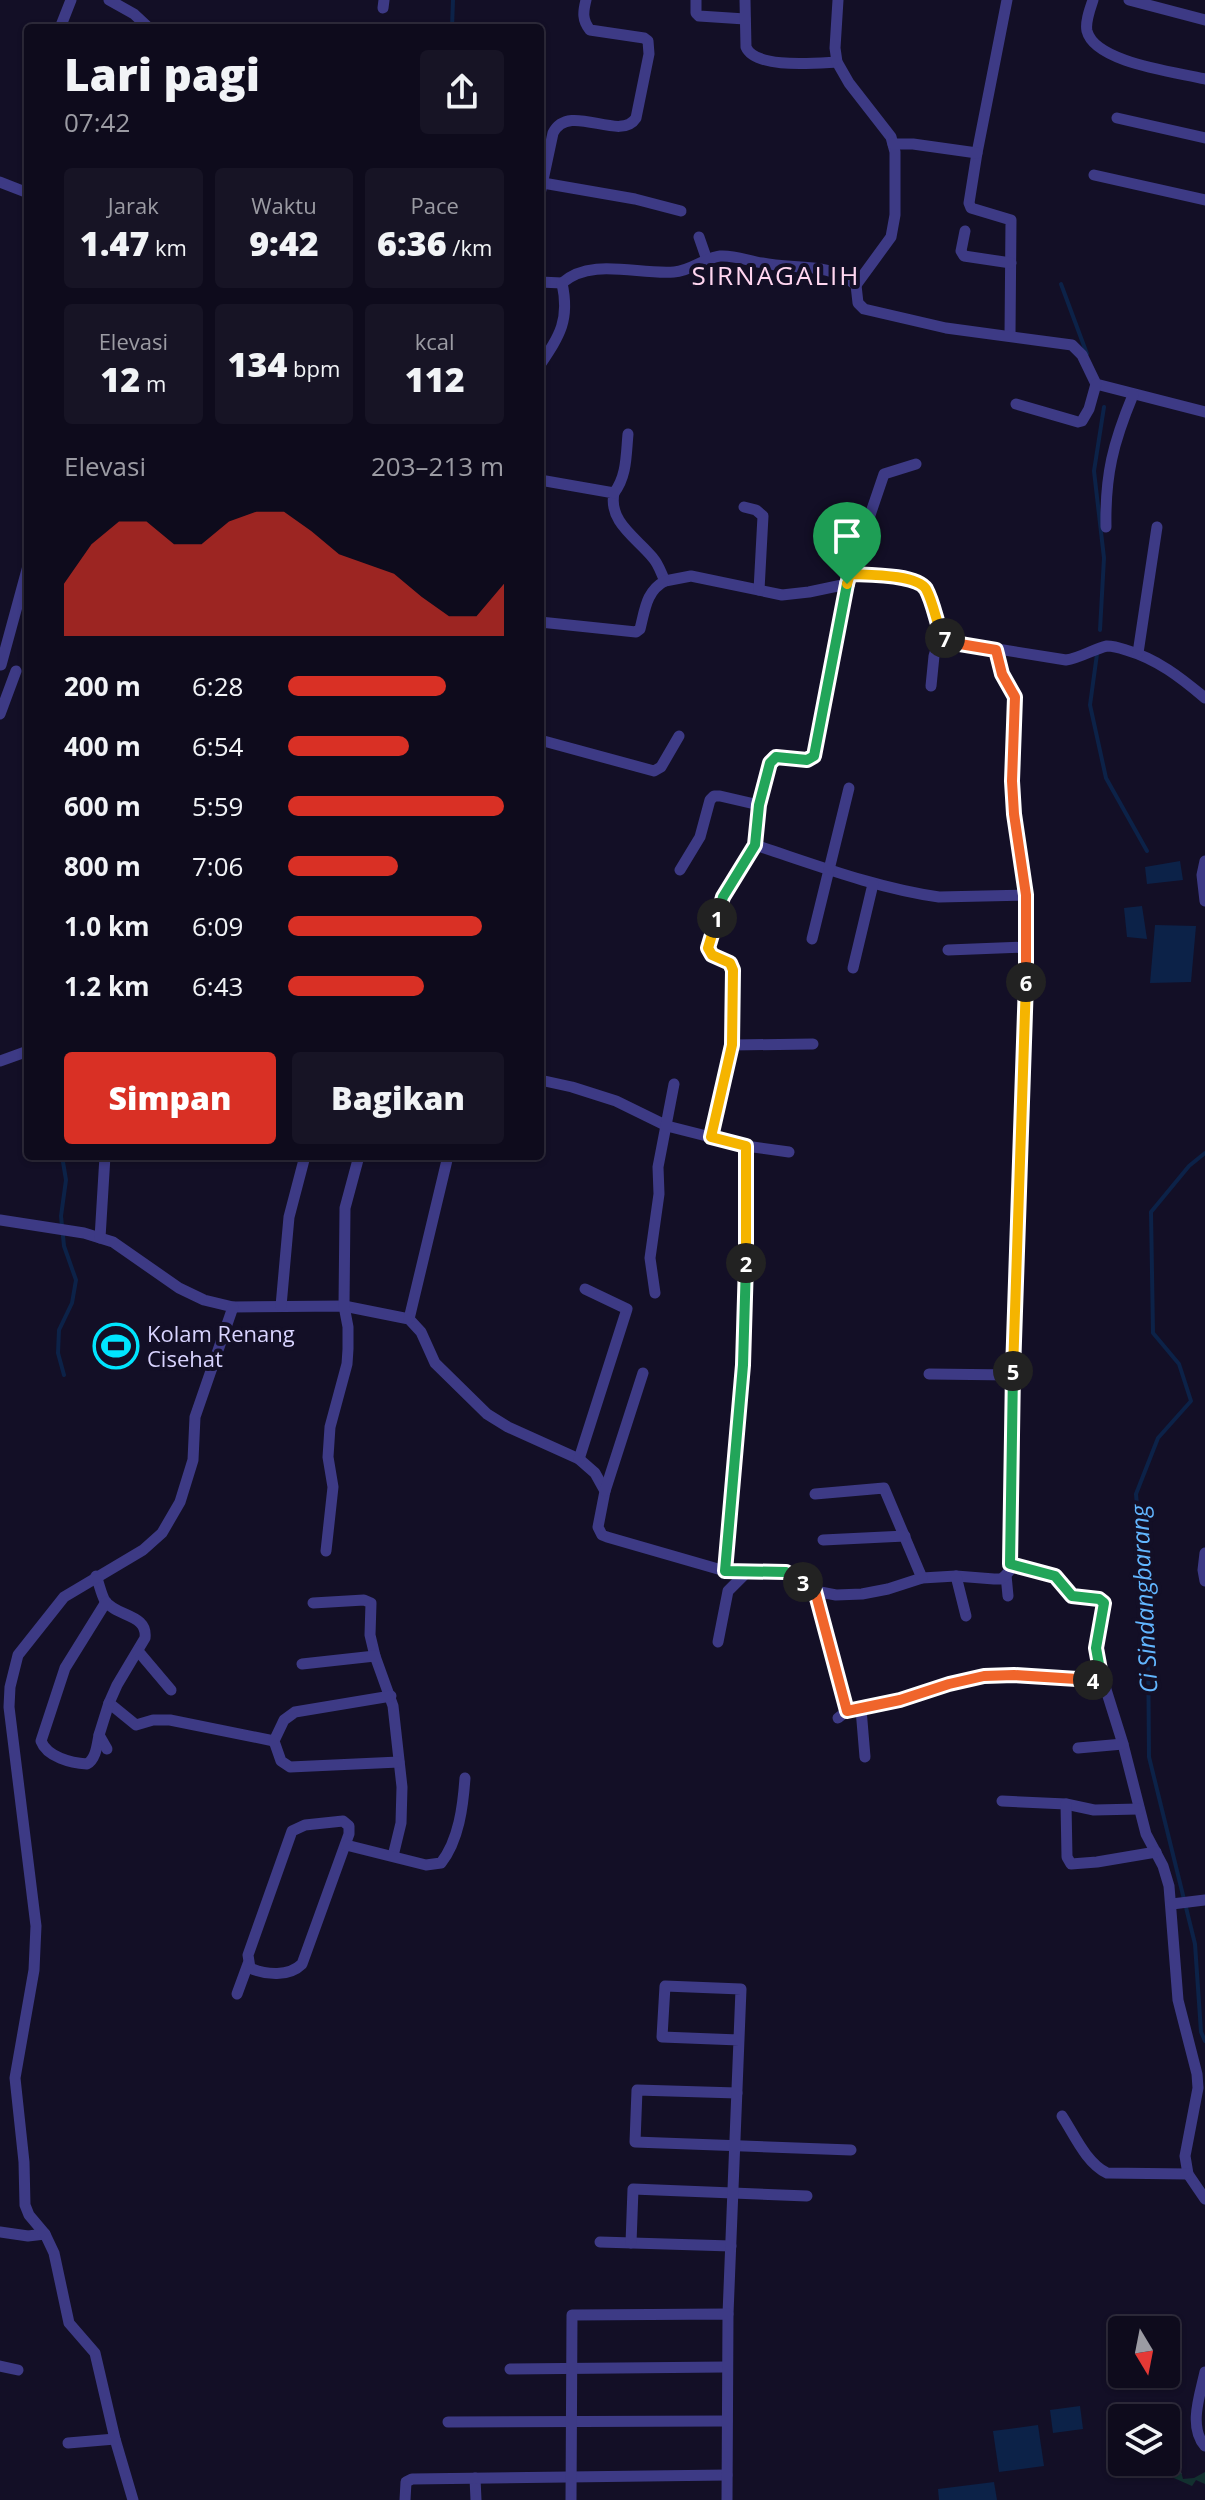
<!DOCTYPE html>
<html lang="id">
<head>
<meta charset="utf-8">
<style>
  :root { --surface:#0e0b1c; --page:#171425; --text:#f1f3f6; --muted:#9b9ba3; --line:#2e2b3b; --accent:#d93025 }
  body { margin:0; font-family:"Open Sans",sans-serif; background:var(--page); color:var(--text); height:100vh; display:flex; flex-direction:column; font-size:30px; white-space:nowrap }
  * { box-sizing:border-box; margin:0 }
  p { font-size:26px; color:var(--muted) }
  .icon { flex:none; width:44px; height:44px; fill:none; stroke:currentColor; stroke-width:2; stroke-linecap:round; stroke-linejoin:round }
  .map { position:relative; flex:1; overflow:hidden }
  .sheet { position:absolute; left:24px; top:24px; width:520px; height:1136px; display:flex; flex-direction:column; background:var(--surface); border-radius:8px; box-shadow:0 2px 6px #0004,0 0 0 2px var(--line) }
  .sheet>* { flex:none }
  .needle { width:52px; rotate:170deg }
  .tools { position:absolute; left:1108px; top:2316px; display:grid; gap:16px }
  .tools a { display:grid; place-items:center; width:72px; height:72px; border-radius:8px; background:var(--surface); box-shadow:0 2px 6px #0004,0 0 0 2px var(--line); font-size:40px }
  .pin { position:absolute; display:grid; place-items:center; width:68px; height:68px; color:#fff; margin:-82px -34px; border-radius:50% 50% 50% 0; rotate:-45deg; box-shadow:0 0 8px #0007 }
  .pin .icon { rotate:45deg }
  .km { position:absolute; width:40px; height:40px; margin:-20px; border-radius:50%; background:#222; color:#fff; font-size:22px; line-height:40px; text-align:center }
  .round { display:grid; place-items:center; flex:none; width:84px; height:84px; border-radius:8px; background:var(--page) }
  .overview { display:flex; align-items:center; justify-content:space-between; height:136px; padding:0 40px }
  h1 { font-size:44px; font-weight:800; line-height:60px }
  .stats { display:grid; grid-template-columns:repeat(3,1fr); gap:12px; height:136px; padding:8px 40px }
  .stats div { display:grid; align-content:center; border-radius:8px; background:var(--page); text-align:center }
  .stats b { font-size:34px; font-weight:800 }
  .stats small { font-size:22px; font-weight:400 }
  .stats p { font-size:22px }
  .chart { height:224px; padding:16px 40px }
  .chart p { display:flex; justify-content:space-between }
  .chart svg { width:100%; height:144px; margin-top:8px; fill:var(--accent); opacity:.7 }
  .primary-button { display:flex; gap:16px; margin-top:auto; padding:16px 40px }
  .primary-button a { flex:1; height:92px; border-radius:8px; background:var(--accent); color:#fff; font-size:32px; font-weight:800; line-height:92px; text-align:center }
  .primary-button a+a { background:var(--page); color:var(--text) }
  ul { padding:0 40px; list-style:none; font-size:26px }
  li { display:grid; grid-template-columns:128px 96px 1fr; align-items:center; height:60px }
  li i { height:20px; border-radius:10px; background:var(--accent) }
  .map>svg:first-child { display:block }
</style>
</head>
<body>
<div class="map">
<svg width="1205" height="2500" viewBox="0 0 1205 2500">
  <defs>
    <pattern id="grass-tufts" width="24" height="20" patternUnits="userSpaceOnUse" patternTransform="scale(2)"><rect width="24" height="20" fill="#12302f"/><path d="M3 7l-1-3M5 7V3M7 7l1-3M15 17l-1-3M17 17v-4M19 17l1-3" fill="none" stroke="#344d4e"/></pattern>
  </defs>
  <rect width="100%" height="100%" fill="#130f26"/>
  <polygon fill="url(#grass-tufts)" points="1169,2466 1181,2472 1183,2479 1194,2478 1205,2472 1205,2484 1196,2480 1192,2486 1165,2474"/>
  <g fill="#0c2248">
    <polygon points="1180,861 1183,880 1147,884 1145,867"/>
    <polygon points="1142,906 1147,939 1127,937 1124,908"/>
    <polygon points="1155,925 1196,926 1191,982 1150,983"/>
    <polygon points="1080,2406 1083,2429 1053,2433 1050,2410"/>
    <polygon points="1038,2425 1044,2466 999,2472 993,2431"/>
    <polygon points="994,2482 997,2500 939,2500 938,2489"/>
  </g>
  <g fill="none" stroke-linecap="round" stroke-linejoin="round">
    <g stroke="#0c2248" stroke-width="4">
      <polyline points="452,28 453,0"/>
      <polyline points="1061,284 1087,354"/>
      <polyline points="1100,630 1104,558 1094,471 1104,407"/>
      <polyline points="1097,654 1090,705 1106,778 1147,851"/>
      <polyline points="1205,1153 1189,1166 1151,1212 1153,1333 1179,1364 1191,1401 1158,1438 1136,1494 1148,1630 1149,1757 1195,1944 1201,2032 1205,2041"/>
      <polyline points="62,1156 66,1180 61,1216 64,1246 76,1280 72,1303 59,1330 58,1353 64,1375"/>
    </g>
    <g stroke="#3d3a85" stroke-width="11">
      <polyline points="109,0 134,14 149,28"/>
      <polyline points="696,0 696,13 699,16 745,19"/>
      <path d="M745,0l1,47c9,22 69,16 91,15"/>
      <polyline points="838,0 835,48 837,62 849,83 891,137 895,152 895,215 891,237 856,285"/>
      <polyline points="1007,0 977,153 969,203 971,208 1011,220 1010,335"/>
      <path d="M1093,0c-3,9 -8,22 -6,31 8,32 90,41 118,48"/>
      <polyline points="1129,0 1205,20"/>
      <polyline points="383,8 384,0"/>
      <polyline points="60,28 71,0"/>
      <polyline points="1117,118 1205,138"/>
      <polyline points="893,144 913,144 977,153"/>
      <polyline points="1094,175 1205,200"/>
      <polyline points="0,182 28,193"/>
      <polyline points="543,183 635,199 681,211"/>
      <path d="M540,194l13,-61c16,-32 67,10 83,-15l13,-64 -1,-13 -4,-3 -54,-8c-8,-10 -7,-18 -4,-30"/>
      <polyline points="965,231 961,251 964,256 1011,263"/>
      <polyline points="699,237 707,260"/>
      <path d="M540,282l22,1c29,-26 76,-8 112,-11 17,-1 30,-14 46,-16 15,-1 28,5 42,7 33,7 66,-2 94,22l2,18 6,6 82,19 126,17 10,10 14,29 109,28"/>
      <path d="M540,365c20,-30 30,-45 22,-82"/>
      <polyline points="1016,404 1078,422 1082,421 1089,409 1096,384"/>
      <path d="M540,480l74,13c-6,29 23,45 39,65 6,7 8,15 12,23l26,-5 91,19 27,-3 38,-8 3,-10 38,1 35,11 18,47 7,8 118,19c15,-2 27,-11 41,-14 7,0 13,2 19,4 31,9 54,27 79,48"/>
      <path d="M614,493c13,-17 12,-38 14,-59"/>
      <polyline points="744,507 756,510 763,516 759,590"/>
      <path d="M1106,527c-1,-52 7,-84 27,-132"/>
      <polyline points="850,574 884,474 916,464"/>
      <path d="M540,622l96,10 4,-3c5,-19 6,-38 25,-48"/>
      <polyline points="996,650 1002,674 1015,697 1012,731 1012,781 1028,923 1011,1421 1010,1570 1006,1575 1008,1596"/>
      <polyline points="1138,653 1157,527"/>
      <polyline points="1,665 28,566"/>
      <polyline points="931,686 934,656 941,633"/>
      <polyline points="0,714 16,671"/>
      <polyline points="540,740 654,771 661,767 679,736"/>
      <path d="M755,845c61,20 121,43 184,52l87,-2"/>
      <polyline points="1205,861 1202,875 1205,901"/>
      <polyline points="680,870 700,837 710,800 714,796 720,796 759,805"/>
      <polyline points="812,939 849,788"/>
      <polyline points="948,950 1027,947"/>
      <polyline points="853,968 873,884"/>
      <polyline points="732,1045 813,1044"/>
      <polyline points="0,1061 28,1051"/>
      <polyline points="540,1080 572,1087 616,1101 667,1126 746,1146 789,1152"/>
      <polyline points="711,1137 732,1045 734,975 730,963 712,955 708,948 723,897 755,845 759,805 770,763 776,757 807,760 814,756 847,584"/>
      <polyline points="0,1220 84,1233 113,1242 179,1288 204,1300 233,1307 344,1306 409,1319 421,1332 435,1363 487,1414 508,1427 579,1459 595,1473 605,1491 598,1527 602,1535 607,1537 725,1571 786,1572 815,1591 836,1595 862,1594 888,1589 922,1578 956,1576 994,1579 1001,1579 1006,1575"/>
      <polyline points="100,1238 105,1156"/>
      <polyline points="655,1293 650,1258 659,1194 658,1167 674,1084"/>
      <polyline points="281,1306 289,1217 305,1156"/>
      <polyline points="409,1319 448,1156"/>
      <polyline points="929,1374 1013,1375"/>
      <polyline points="579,1459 627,1309 585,1289"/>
      <polyline points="605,1491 643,1373"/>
      <polyline points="815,1494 884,1488 922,1578"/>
      <polyline points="823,1540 905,1536"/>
      <polyline points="326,1551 333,1487 328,1457 330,1427 347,1364 348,1349 348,1327 344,1306 345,1208 359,1156"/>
      <polyline points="1205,1553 1203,1570 1205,1581"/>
      <polyline points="1010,1564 1055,1576 1072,1596 1099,1599 1104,1603 1096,1648 1098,1664 1123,1744 1146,1834 1163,1866 1169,1886 1178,2000 1197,2074 1198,2088 1185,2156 1188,2174 1205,2199"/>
      <polyline points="725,1571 743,1365 747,1222 746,1146"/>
      <path d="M96,1576c3,7 5,18 9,25 12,16 43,13 40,37l-28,47 -8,18 27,22 17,-5h17l104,21"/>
      <polyline points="956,1576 966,1616"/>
      <polyline points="815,1591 847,1706 847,1711 838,1718"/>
      <polyline points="313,1603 364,1600 371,1603 370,1635 375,1656"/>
      <polyline points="718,1642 728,1591 747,1572"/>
      <polyline points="138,1651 171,1690"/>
      <polyline points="302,1664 375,1656 393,1706 402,1787 401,1823 393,1856"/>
      <polyline points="391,1696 295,1712 284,1720 274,1741 281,1761 290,1767 399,1762"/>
      <polyline points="861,1709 865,1757"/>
      <polyline points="847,1711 900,1700 949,1684 984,1676 1014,1675 1102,1681"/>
      <path d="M99,1735c-2,10 -3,24 -12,29 -16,-1 -40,-7 -46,-23l24,-73 41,-66"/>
      <polyline points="1078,1748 1123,1744"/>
      <polyline points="107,1749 99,1735 109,1703"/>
      <polyline points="1002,1801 1066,1804 1094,1810 1139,1809"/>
      <polyline points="1066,1804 1067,1857 1071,1864 1097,1862 1156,1852"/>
      <path d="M343,1821l6,5v8l-47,130c-13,13 -36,11 -52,4l-2,-13 44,-124 13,-6z"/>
      <path d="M346,1845l80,20 15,-2c18,-23 22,-57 24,-85"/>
      <polyline points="1172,1904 1205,1900"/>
      <polyline points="237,1994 248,1964"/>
      <polyline points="737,2093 637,2090 635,2142 851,2150"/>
      <path d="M1062,2116c12,18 24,47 45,57l81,1"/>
      <polyline points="0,2232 28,2236 45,2234"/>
      <polyline points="600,2242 731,2246"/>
      <polyline points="631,2243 633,2189 807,2196"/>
      <polyline points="728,2314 741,1989 665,1986 662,2037 739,2040"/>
      <polyline points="0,2366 18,2370"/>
      <polyline points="510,2369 726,2367"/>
      <path d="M1205,2372c-5,23 -17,55 0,74"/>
      <polyline points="448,2422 727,2421"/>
      <polyline points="68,2443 115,2439"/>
      <polyline points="475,2478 476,2500"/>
      <polyline points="133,2500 115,2439 95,2353 69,2323 54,2253 45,2234 29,2215 25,2205 24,2162 15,2078 34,1970 36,1926 9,1707 10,1687 18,1655 64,1597 143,1550 162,1533 180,1502 193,1460 195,1417 233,1307"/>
      <polyline points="405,2500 406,2482 412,2479 727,2475"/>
      <polyline points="571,2500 572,2315 728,2314 727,2500"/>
    </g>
  </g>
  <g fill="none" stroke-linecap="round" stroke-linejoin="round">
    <g stroke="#fff" stroke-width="16">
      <polyline id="split-1" points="717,918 723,897 755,845 759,805 770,763 776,757 807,760 814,756 847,584"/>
    </g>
    <g stroke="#fff" stroke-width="16">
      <polyline id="split-2" points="717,918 708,948 712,955 730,963 733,970 732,1045 711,1137 746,1146 746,1263"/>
    </g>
    <g stroke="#fff" stroke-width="16">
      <polyline id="split-3" points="746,1263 743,1365 725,1571 786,1572 803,1582"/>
    </g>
    <g stroke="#fff" stroke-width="16">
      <polyline id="split-4" points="803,1582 815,1591 847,1711 900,1700 949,1684 984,1676 1014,1675 1093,1680"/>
    </g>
    <g stroke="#fff" stroke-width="16">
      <polyline id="split-5" points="1013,1371 1010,1564 1055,1576 1072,1596 1099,1599 1104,1603 1096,1648 1102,1681 1093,1680"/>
    </g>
    <g stroke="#fff" stroke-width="16">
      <polyline id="split-6" points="1013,1371 1026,982"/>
    </g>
    <g stroke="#fff" stroke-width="16">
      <polyline id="split-7" points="945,638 954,643 996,650 1002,674 1015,697 1012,781 1014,814 1026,895 1026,982"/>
    </g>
    <g stroke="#fff" stroke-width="16">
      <path id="split-8" d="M847,584l3,-10c17,1 66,0 76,15 7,13 10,31 15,44l4,5"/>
    </g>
    <use href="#split-1" stroke="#22a559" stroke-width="10"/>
    <use href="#split-2" stroke="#f5b400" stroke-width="10"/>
    <use href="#split-3" stroke="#22a559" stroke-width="10"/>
    <use href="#split-4" stroke="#f0652b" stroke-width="10"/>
    <use href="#split-5" stroke="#22a559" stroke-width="10"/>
    <use href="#split-6" stroke="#f5b400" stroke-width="10"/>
    <use href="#split-7" stroke="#f0652b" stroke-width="10"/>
    <use href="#split-8" stroke="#f5b400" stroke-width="10"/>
  </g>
  <defs>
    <g id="stadium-ring" transform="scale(2.3)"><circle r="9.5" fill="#130f26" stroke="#00e5ff" stroke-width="1.5"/><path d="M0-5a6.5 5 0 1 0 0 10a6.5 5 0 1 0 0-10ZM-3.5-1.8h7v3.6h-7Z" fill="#00e5ff"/></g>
  </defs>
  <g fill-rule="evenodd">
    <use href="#stadium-ring" x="116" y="1346"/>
  </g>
  <g text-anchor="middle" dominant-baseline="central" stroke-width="8" stroke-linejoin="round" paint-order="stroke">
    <g font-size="22" fill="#d9d4ff" stroke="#130f26" text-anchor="start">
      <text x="147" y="1333">Kolam Renang<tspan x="147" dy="25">Cisehat</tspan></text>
    </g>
    <g font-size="24" font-style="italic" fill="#62b6ff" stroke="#130f26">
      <text transform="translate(1143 1599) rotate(-93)">Ci Sindangbarang</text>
    </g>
    <g font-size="26" letter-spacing="2" fill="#ffd6f0" stroke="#130f26">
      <text x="776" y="275">SIRNAGALIH</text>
    </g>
  </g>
</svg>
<div class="tools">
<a><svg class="needle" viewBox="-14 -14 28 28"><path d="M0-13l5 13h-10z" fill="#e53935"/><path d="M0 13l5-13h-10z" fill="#9b9ba3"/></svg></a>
<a><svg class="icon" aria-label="layers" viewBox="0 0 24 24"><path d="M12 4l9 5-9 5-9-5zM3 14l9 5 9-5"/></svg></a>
</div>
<div class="pin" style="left:847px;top:584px;background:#1e9e55"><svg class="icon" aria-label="arrive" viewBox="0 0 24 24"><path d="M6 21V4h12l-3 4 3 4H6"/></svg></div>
<b class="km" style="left:717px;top:918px">1</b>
<b class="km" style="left:746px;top:1263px">2</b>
<b class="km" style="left:803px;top:1582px">3</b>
<b class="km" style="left:1093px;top:1680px">4</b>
<b class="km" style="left:1013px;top:1371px">5</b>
<b class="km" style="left:1026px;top:982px">6</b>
<b class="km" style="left:945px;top:638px">7</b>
<section class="sheet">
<div class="overview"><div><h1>Lari pagi</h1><p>07:42</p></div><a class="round"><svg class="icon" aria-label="share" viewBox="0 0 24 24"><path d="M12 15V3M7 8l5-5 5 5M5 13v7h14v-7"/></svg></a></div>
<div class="stats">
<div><p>Jarak</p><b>1.47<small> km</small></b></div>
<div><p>Waktu</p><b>9:42</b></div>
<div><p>Pace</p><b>6:36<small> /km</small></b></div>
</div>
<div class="stats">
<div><p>Elevasi</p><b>12<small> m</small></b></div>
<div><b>134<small> bpm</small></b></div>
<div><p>kcal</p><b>112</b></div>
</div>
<div class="chart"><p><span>Elevasi</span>203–213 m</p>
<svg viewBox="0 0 160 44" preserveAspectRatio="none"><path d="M0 44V28L10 16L20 9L30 9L40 16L50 16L60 9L70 6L80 6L90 12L100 19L110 22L120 25L130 32L140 38L150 38L160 28V44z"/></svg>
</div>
<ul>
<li><b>200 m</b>6:28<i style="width:73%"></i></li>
<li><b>400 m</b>6:54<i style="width:56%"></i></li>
<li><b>600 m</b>5:59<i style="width:100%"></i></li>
<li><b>800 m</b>7:06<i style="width:51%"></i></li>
<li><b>1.0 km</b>6:09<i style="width:90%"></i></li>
<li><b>1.2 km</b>6:43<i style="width:63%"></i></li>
</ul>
<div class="primary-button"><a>Simpan</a><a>Bagikan</a></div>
</section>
</div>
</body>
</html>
